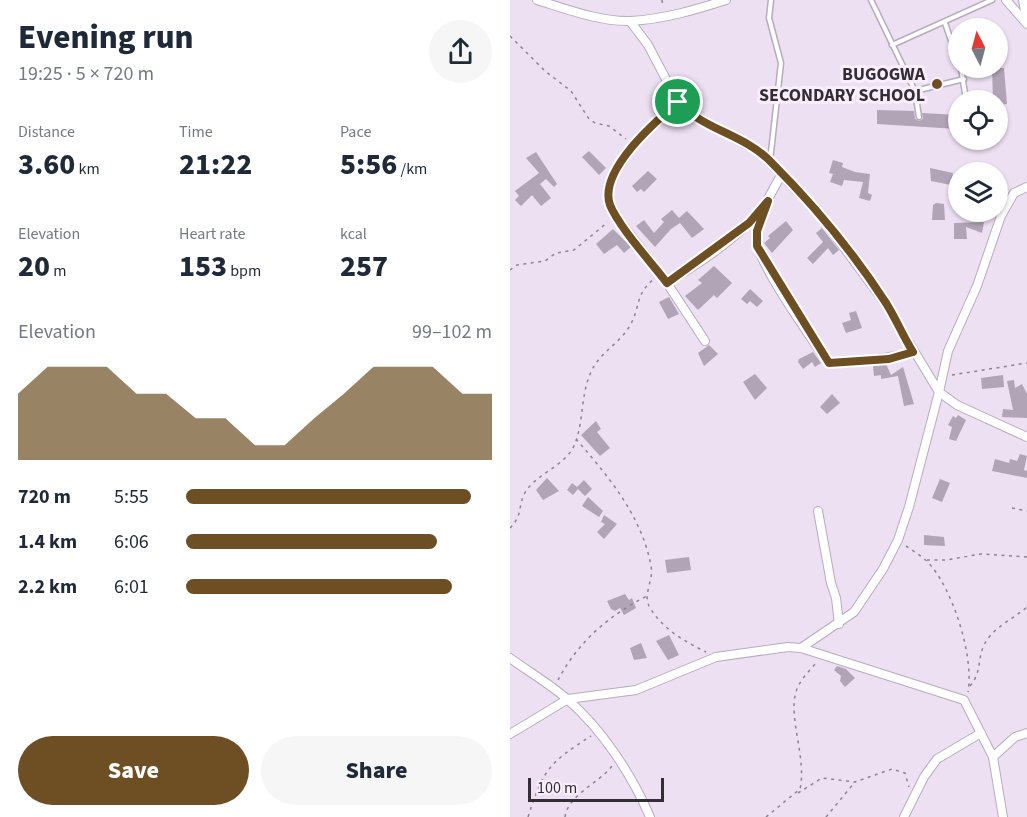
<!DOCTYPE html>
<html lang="en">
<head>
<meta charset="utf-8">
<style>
  :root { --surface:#fff; --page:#f6f6f7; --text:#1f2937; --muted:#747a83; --accent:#6e4f24 }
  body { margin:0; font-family:"Source Sans 3",sans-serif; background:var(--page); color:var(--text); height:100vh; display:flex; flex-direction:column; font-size:22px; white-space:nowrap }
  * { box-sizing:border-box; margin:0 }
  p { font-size:20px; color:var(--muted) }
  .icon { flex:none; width:33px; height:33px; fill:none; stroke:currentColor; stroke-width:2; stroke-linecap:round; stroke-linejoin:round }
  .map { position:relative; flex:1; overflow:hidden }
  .panel { display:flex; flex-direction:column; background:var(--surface); width:510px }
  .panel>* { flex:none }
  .needle { width:39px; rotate:354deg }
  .controls { position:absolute; left:438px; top:18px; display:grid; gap:12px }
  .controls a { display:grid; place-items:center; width:60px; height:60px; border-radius:50%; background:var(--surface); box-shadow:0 2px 4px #0004; font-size:30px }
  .scale { position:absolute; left:18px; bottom:15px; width:136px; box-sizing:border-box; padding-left:6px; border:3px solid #332e35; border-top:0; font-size:16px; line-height:21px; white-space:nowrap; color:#332e35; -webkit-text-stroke:4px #f9eefe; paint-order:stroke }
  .pin { position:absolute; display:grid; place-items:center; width:51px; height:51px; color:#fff; margin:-26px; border:3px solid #fff; border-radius:50%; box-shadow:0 2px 6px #0007 }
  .round { display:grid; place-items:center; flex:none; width:63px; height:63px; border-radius:32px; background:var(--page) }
  .headline { display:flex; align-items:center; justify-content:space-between; height:102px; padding:0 18px }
  h1 { font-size:33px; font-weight:800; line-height:45px }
  .stats { display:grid; grid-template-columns:repeat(3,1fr); gap:9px; height:102px; padding:6px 18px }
  .stats div { display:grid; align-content:center }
  .stats b { font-size:30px; font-weight:800 }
  .stats small { font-size:16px; font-weight:400 }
  .stats p { font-size:16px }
  .chart { height:168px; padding:12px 18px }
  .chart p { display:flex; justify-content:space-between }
  .chart svg { width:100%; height:108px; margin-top:6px; fill:var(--accent); opacity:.7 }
  .action { display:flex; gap:12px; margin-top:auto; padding:12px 18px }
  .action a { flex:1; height:69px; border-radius:36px; background:var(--accent); color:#fff; font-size:24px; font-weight:800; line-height:69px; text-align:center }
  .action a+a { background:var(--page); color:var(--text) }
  ul { padding:0 18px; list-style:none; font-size:20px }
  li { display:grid; grid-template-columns:96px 72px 1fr; align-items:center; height:45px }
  li i { height:15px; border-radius:8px; background:var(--accent) }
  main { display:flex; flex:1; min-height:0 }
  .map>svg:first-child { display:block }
</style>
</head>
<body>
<main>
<section class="panel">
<div class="headline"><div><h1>Evening run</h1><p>19:25 · 5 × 720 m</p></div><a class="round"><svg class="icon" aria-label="share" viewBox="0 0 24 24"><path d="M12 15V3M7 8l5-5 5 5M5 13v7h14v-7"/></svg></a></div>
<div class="stats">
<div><p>Distance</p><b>3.60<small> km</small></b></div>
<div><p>Time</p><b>21:22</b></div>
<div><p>Pace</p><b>5:56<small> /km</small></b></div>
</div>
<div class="stats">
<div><p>Elevation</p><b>20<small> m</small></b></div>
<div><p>Heart rate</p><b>153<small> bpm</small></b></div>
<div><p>kcal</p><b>257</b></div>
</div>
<div class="chart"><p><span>Elevation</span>99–102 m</p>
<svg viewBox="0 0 160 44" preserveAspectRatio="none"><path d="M0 44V17L10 6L20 6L30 6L40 17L50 17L60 27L70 27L80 38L90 38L100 27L110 17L120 6L130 6L140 6L150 17L160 17V44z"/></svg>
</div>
<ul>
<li><b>720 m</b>5:55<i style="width:93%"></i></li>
<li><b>1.4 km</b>6:06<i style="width:82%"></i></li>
<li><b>2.2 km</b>6:01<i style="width:87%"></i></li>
</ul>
<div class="action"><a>Save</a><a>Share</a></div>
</section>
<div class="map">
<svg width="517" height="817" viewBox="0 0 517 817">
  <rect width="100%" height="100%" fill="#eee0f3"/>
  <g fill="#b0a4b6">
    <polygon points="482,68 494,68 497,104 488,105 488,100 483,100"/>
    <polygon points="367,110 404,111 405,119 409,121 413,119 412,113 448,115 447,129 367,124"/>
    <polygon points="79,151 96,168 89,175 72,157"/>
    <polygon points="26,152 47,184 44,187 36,179 30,184 41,198 31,206 22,195 11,206 5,200 9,196 5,191 29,173 16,158"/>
    <polygon points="323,160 333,163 332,167 345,172 360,174 358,193 362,195 360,201 349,198 353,182 334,180 332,186 320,182 323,174 319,173"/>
    <polygon points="420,168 443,173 441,185 421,181"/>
    <polygon points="138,171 147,179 134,192 131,189 127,192 122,186"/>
    <polygon points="426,203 434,204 435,220 422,220 423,205"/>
    <polygon points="162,210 169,218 177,211 194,229 182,238 170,223 161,229 145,247 126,226 134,220 144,233 154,222 151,219"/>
    <polygon points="276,221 283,230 262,253 254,243 260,238 258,236"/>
    <polygon points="474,222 472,233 456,227 457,239 444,239 444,223"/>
    <polygon points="312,228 329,250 323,255 318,248 303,264 297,258 313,242 306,233"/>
    <polygon points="103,229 121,247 114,253 107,245 94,254 86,244"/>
    <polygon points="204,266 222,283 207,298 204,295 188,310 175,296 192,283 188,280"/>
    <polygon points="240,289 253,301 247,307 240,301 237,304 231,299"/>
    <polygon points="159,297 169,314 158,319 149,302"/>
    <polygon points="346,311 352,328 336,333 332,323 341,320 339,313"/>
    <polygon points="199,345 208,354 194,366 188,353"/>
    <polygon points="303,352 311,363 305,367 302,362 293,369 288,362 289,359"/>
    <polygon points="376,364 381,375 393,367 404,404 394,406 388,376 371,379 371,375 364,376 363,366"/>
    <polygon points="245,374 257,388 245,400 233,382"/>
    <polygon points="493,375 494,387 472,389 471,378"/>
    <polygon points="504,380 505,388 512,384 517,394 517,418 492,417 493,409 503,410 497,381"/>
    <polygon points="322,394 330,403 317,414 310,407"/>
    <polygon points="448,415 456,420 446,441 439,439 442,427 438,425 443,416 446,418"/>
    <polygon points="86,421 91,429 87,432 100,448 90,456 71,435"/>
    <polygon points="510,454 517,456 514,470 517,471 517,478 482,471 485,459 499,463 500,459 507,461"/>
    <polygon points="37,478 49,491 33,500 26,490"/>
    <polygon points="430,479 440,483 432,502 422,498"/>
    <polygon points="74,480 82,489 75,496 68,489 63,495 57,490 62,483 67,487"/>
    <polygon points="78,497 93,511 89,517 72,506"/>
    <polygon points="94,515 107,524 94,539 87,532 95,524 91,522"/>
    <polygon points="414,535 434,537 435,546 414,545"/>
    <polygon points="179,557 181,570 157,573 155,560"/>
    <polygon points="115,594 119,600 122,598 126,608 114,615 110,608 105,611 101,609 97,601"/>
    <polygon points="159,635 169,655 158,660 146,641"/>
    <polygon points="131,643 137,658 124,660 120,648"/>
    <polygon points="327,666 336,669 345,678 335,687 330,681 331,676 324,670"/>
  </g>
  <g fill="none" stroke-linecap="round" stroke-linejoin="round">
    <g stroke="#b8abbe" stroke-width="7">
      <g id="service">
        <polyline points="361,0 405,91 409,117"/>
        <polyline points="435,23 448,61"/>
        <polyline points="382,45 482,0"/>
        <polyline points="451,68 456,100"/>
        <polyline points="405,91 454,79"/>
        <polyline points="260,161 271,63 259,18 261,0"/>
      </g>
    </g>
    <g stroke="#b8abbe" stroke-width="10">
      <g id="minor">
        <path d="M27,0c29,9 64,22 94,21 33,-2 64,-11 95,-21"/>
        <polyline points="496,0 517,24"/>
        <polyline points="513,0 517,22"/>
        <polyline points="120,21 138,45 168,102 179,114 250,152 310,215 375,303 429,392 399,507 388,540 373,569 344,612 291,648"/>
        <polyline points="168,102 124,144 104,174 98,189 100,203 106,216 157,283 195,341"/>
        <path d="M271,175c-9,18 -26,42 -25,63 0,23 56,101 71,123 9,6 72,-5 86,-9"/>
        <polyline points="517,187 504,193 491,216 467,286 438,351 429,392 447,405 517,437"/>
        <path d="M157,283c32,-20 70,-44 95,-74"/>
        <polyline points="308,511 321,583 326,598 329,624"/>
        <path d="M0,658c19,14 40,26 57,41 35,30 65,76 83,118"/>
        <polyline points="0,734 58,699 126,690 206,657 278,647 291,648 454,700 483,757 493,817"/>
        <polyline points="483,757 505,737 517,733"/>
        <polyline points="394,817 414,777 427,759 471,733"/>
      </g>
    </g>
    <g stroke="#8c838f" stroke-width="1.5" stroke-dasharray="3 4.5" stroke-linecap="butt">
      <polyline points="152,0 153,7"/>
      <polyline points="0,36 35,71 61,91 79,119 85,123 99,126 116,139"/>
      <polyline points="0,270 7,265 35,261 46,253 64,250 98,222"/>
      <polyline points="442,375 517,363"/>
      <path d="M66,439c32,37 66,77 75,127 3,13 -8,28 -2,40 13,23 35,35 57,46"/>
      <polyline points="502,508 517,511"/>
      <path d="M0,528c14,-14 7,-23 16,-37 11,-17 36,-24 47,-43 11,-21 7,-53 18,-76 8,-19 28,-28 38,-45 12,-19 5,-32 25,-48"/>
      <path d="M396,546c9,6 19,12 26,21 22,27 42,90 36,125"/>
      <polyline points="417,560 436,560 471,554 517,557"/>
      <path d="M48,680c20,-38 50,-64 89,-84"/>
      <path d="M460,686c12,-14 7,-26 14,-41 9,-18 28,-25 43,-38"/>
      <polyline points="288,793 312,778 345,782 382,769 395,773 399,787"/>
      <path d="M18,817c16,-49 21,-54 63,-81"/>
      <path d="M55,817c3,-22 34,-34 47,-51"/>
      <path d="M256,817l34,-28c7,-29 -12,-72 -4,-97 3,-11 13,-21 21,-30"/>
      <polyline points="316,817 345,782"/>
    </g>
    <use href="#service" stroke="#fff" stroke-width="4"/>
    <use href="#minor" stroke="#fff" stroke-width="8"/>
  </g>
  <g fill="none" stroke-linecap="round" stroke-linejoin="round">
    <g stroke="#fff" stroke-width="12">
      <path id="route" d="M168,102c26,28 65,32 92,59 43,43 83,91 116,142 10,16 17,33 27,49l-24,7 -60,4 -72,-117v-15l11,-30 -19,22 -82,60c-16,-21 -48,-56 -57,-78 -12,-34 45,-83 68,-103z"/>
    </g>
    <use href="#route" stroke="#6e4f24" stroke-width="8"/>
  </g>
  <circle fill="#6e4f24" stroke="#f9eefe" stroke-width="2" cx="427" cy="84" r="6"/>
  <g text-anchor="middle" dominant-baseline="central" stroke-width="6" stroke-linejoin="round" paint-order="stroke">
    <g font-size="18" font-weight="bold" fill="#332e35" stroke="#f9eefe" text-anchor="end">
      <text x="415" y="74">BUGOGWA<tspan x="415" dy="21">SECONDARY SCHOOL</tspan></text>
    </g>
  </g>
</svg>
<div class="controls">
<a><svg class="needle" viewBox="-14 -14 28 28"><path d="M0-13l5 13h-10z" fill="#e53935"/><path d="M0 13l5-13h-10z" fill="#747a83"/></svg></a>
<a><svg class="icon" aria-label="locate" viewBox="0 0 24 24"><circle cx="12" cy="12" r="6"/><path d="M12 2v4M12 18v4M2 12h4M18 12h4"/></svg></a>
<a><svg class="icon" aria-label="layers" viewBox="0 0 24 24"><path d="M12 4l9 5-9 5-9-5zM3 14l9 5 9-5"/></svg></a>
</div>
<div class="scale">100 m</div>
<div class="pin" style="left:168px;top:102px;background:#1e9e55"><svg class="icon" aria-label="arrive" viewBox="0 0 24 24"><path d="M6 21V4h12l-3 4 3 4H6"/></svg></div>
</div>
</main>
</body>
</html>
